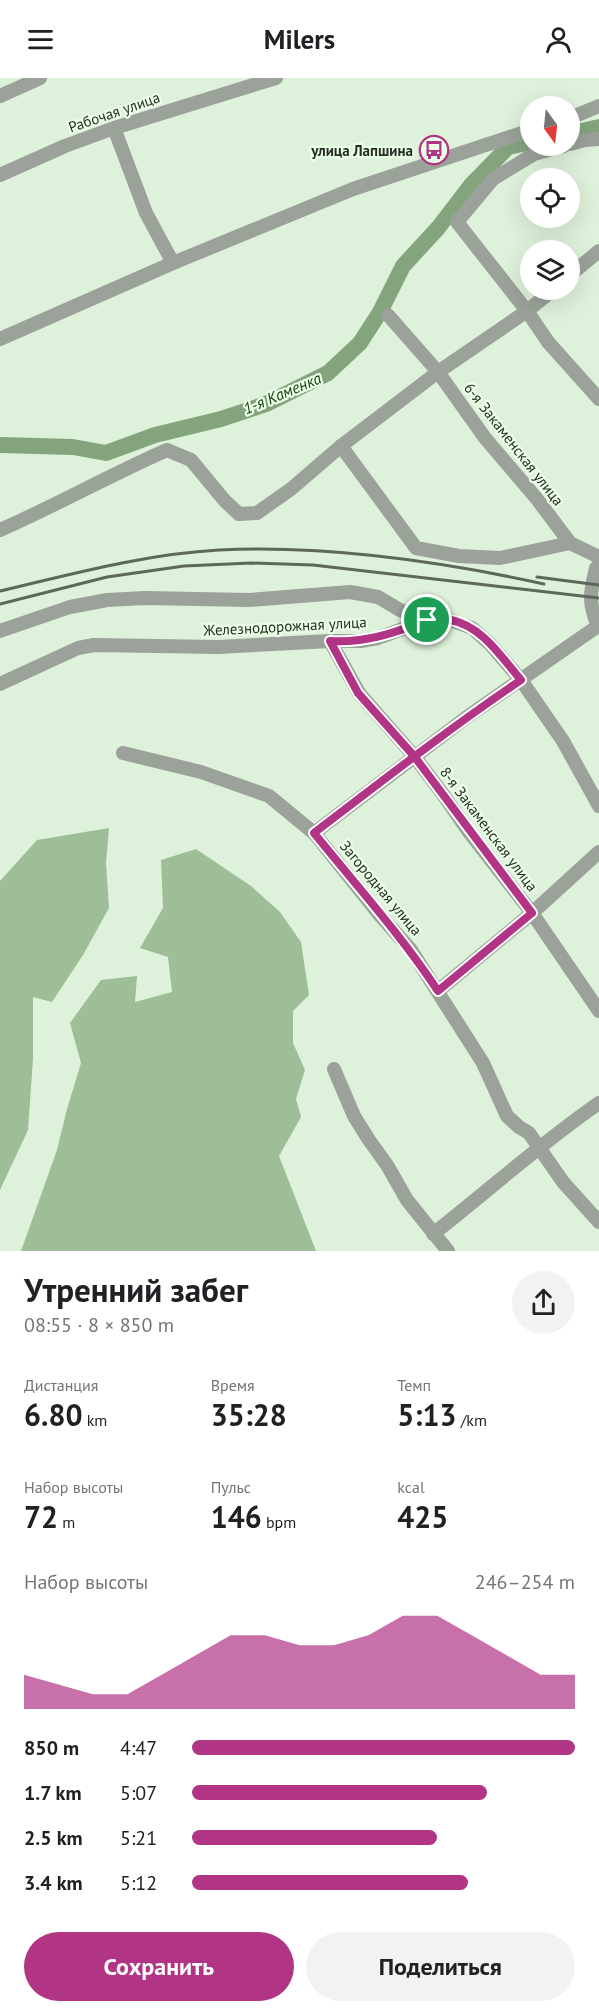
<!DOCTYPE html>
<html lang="ru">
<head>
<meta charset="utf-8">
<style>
  :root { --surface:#fff; --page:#f2f2f2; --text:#202124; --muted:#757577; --accent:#b13485 }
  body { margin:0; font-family:"PT Sans",sans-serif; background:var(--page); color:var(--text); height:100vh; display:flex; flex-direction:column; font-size:22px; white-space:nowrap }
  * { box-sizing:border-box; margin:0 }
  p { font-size:20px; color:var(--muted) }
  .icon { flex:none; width:33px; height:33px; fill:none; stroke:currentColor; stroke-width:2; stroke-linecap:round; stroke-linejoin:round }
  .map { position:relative; height:1173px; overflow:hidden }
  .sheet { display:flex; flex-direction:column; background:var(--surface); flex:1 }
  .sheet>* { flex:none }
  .needle { width:39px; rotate:165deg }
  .controls { position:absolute; left:520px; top:18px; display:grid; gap:12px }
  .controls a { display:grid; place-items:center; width:60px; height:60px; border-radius:50%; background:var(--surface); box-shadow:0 6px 24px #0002; font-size:30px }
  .pin { position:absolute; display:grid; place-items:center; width:51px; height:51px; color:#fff; margin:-26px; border:3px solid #fff; border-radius:50%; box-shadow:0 2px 6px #0007 }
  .round { display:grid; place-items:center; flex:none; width:63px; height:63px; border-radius:32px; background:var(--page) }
  .summary { display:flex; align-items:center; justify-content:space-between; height:102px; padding:0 24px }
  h1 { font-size:33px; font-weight:600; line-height:45px }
  .figures { display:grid; grid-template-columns:repeat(3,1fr); gap:9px; height:102px; padding:6px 24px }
  .figures div { display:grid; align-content:center }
  .figures b { font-size:30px; font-weight:600 }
  .figures small { font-size:16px; font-weight:400 }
  .figures p { font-size:16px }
  .chart { height:168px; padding:12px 24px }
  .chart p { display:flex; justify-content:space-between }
  .chart svg { width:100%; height:108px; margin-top:6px; fill:var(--accent); opacity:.7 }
  .action { display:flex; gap:12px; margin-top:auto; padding:12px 24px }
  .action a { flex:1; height:69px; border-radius:36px; background:var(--accent); color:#fff; font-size:24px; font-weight:600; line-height:69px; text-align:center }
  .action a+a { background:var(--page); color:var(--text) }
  ul { padding:0 24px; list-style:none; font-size:20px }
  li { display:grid; grid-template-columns:96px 72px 1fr; align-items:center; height:45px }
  li i { height:15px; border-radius:8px; background:var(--accent) }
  header { display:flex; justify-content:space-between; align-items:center; height:78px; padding:0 24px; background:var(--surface); font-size:27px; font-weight:600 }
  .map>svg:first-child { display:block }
</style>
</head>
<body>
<header><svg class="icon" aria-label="menu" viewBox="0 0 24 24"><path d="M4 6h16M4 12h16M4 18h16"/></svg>Milers<svg class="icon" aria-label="person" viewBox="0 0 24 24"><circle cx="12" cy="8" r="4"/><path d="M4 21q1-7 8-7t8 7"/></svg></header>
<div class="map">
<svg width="599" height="1173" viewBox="0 0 599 1173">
  <rect width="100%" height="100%" fill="#def1da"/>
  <g fill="#9dbe96">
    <polygon points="109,750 106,785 109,830 83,877 52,924 33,919 33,981 28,1052 0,1112 0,803 37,762"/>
    <polygon points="196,771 251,808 280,834 301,864 309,917 293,933 293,965 305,992 296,1021 301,1039 279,1078 316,1173 21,1173 57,1072 67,1031 81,985 70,945 101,902 137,898 135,924 172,914 168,879 140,870 163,830 161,782"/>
  </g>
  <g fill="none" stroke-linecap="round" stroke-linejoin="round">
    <g stroke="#83a47d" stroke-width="16">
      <polyline points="570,56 599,49"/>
      <polyline points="0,367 73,369 106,375 155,357 221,341 266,326 328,295 360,265 380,234 403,188 438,150 471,107 508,69 531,64"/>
    </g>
    <g stroke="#9aa299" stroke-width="14">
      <polyline points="0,18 40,0"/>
      <polyline points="570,40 599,28"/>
      <polyline points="114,50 146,135 173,185"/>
      <polyline points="570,66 585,62 599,61"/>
      <polyline points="564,68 534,76 493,101 457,144 527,233 548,264 599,321"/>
      <polyline points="0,97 65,68 114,50 276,0"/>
      <polyline points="570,197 599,173"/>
      <polyline points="388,237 438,294 485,360 537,421 570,465 599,479"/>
      <polyline points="0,261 173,185 353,111 531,52"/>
      <polyline points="341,368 416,470 459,478 500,480 570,465"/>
      <path d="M0,452c57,-25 110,-55 167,-80l24,10 34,41 14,13 18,-1 34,-24 50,-43 97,-74 89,-61 26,-21"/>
      <path d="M598,548c-10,-23 -8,-34 -2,-58l3,-2"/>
      <polyline points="0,553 70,529 107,522 145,520 249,522 350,514 378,519 400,532 427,542 450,542 472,550 490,566 521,602 563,663 599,728"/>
      <polyline points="330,563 359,615 414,678 442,715 469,754 532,835 599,933"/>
      <polyline points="0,606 78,570 94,567 218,569 330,563 361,563 378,560 427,542"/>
      <polyline points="123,675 201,694 269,718 314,755 378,835 411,872 483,985 507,1038 519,1049 529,1055 563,1104 599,1144"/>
      <polyline points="314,755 467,639 598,548"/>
      <polyline points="438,913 532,835 599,774"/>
      <polyline points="334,991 354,1038 369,1062 387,1087 407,1122 448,1173"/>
      <path d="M433,1156c55,-43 108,-91 166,-131"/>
    </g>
    <g stroke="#5d685b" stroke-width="3">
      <polyline points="537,499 599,507"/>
      <path d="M0,513c72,-17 145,-37 219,-41 107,-5 220,11 325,34"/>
      <polyline points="0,526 107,499 184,488 251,485 313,487 599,520"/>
    </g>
  </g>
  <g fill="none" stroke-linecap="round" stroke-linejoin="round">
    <g stroke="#fff" stroke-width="12">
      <path id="route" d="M427,542c-32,13 -61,23 -97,21l28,52 56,63 118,157 -94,78c-37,-56 -82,-106 -124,-158 68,-52 136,-105 207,-153 -19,-22 -39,-54 -70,-60 -7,-2 -16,0 -24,0"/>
    </g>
    <use href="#route" stroke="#b13485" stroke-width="8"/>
  </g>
  <defs>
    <g id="bus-ring" transform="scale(1.5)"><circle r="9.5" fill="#ebfee7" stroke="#b13485" stroke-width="1.5"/><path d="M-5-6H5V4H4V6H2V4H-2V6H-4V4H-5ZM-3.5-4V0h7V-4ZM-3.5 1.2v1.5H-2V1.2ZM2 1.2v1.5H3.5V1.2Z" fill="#b13485"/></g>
  </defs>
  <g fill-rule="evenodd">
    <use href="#bus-ring" x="434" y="72"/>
  </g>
  <g text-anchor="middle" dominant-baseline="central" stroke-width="4.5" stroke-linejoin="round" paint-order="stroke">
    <g font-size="15" fill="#272e25" stroke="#ebfee7">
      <text transform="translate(114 34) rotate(-19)">Рабочая улица</text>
      <text transform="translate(514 366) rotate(52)">6-я Закаменская улица</text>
      <text transform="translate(285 548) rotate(-3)">Железнодорожная улица</text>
      <text transform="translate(489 751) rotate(53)">8-я Закаменская улица</text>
      <text transform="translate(381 810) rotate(50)">Загородная улица</text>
    </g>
    <g font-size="15" font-weight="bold" fill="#272e25" stroke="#ebfee7" text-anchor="end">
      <text x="413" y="72">улица Лапшина</text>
    </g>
    <g font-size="16" font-style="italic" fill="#0f3d05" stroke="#ebfee7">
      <text transform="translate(282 315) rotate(-23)">1-я Каменка</text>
    </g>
  </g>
</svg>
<div class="controls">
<a><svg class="needle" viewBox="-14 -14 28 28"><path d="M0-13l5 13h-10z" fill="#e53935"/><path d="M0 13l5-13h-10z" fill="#757577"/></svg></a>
<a><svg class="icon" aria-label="locate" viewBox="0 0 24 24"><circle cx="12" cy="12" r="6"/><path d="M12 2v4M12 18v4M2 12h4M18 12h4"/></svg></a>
<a><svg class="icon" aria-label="layers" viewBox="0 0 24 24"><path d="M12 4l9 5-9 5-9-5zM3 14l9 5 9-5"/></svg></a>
</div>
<div class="pin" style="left:427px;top:542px;background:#1e9e55"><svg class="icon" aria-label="arrive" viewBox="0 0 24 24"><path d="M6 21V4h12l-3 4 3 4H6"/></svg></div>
</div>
<section class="sheet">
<div class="summary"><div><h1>Утренний забег</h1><p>08:55 · 8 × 850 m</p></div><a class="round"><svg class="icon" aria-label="share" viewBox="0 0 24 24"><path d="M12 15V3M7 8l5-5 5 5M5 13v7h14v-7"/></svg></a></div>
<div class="figures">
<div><p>Дистанция</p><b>6.80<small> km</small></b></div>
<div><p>Время</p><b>35:28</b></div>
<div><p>Темп</p><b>5:13<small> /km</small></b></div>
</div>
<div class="figures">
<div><p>Набор высоты</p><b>72<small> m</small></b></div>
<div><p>Пульс</p><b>146<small> bpm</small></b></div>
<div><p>kcal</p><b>425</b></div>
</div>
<div class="chart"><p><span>Набор высоты</span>246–254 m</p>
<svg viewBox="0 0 160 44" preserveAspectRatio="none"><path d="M0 44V30L10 34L20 38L30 38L40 30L50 22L60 14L70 14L80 18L90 18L100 14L110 6L120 6L130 14L140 22L150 30L160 30V44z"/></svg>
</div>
<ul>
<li><b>850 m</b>4:47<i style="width:100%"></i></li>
<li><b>1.7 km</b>5:07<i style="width:77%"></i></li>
<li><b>2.5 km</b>5:21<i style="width:64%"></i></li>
<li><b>3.4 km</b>5:12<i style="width:72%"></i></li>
</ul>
<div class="action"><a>Сохранить</a><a>Поделиться</a></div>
</section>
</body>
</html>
